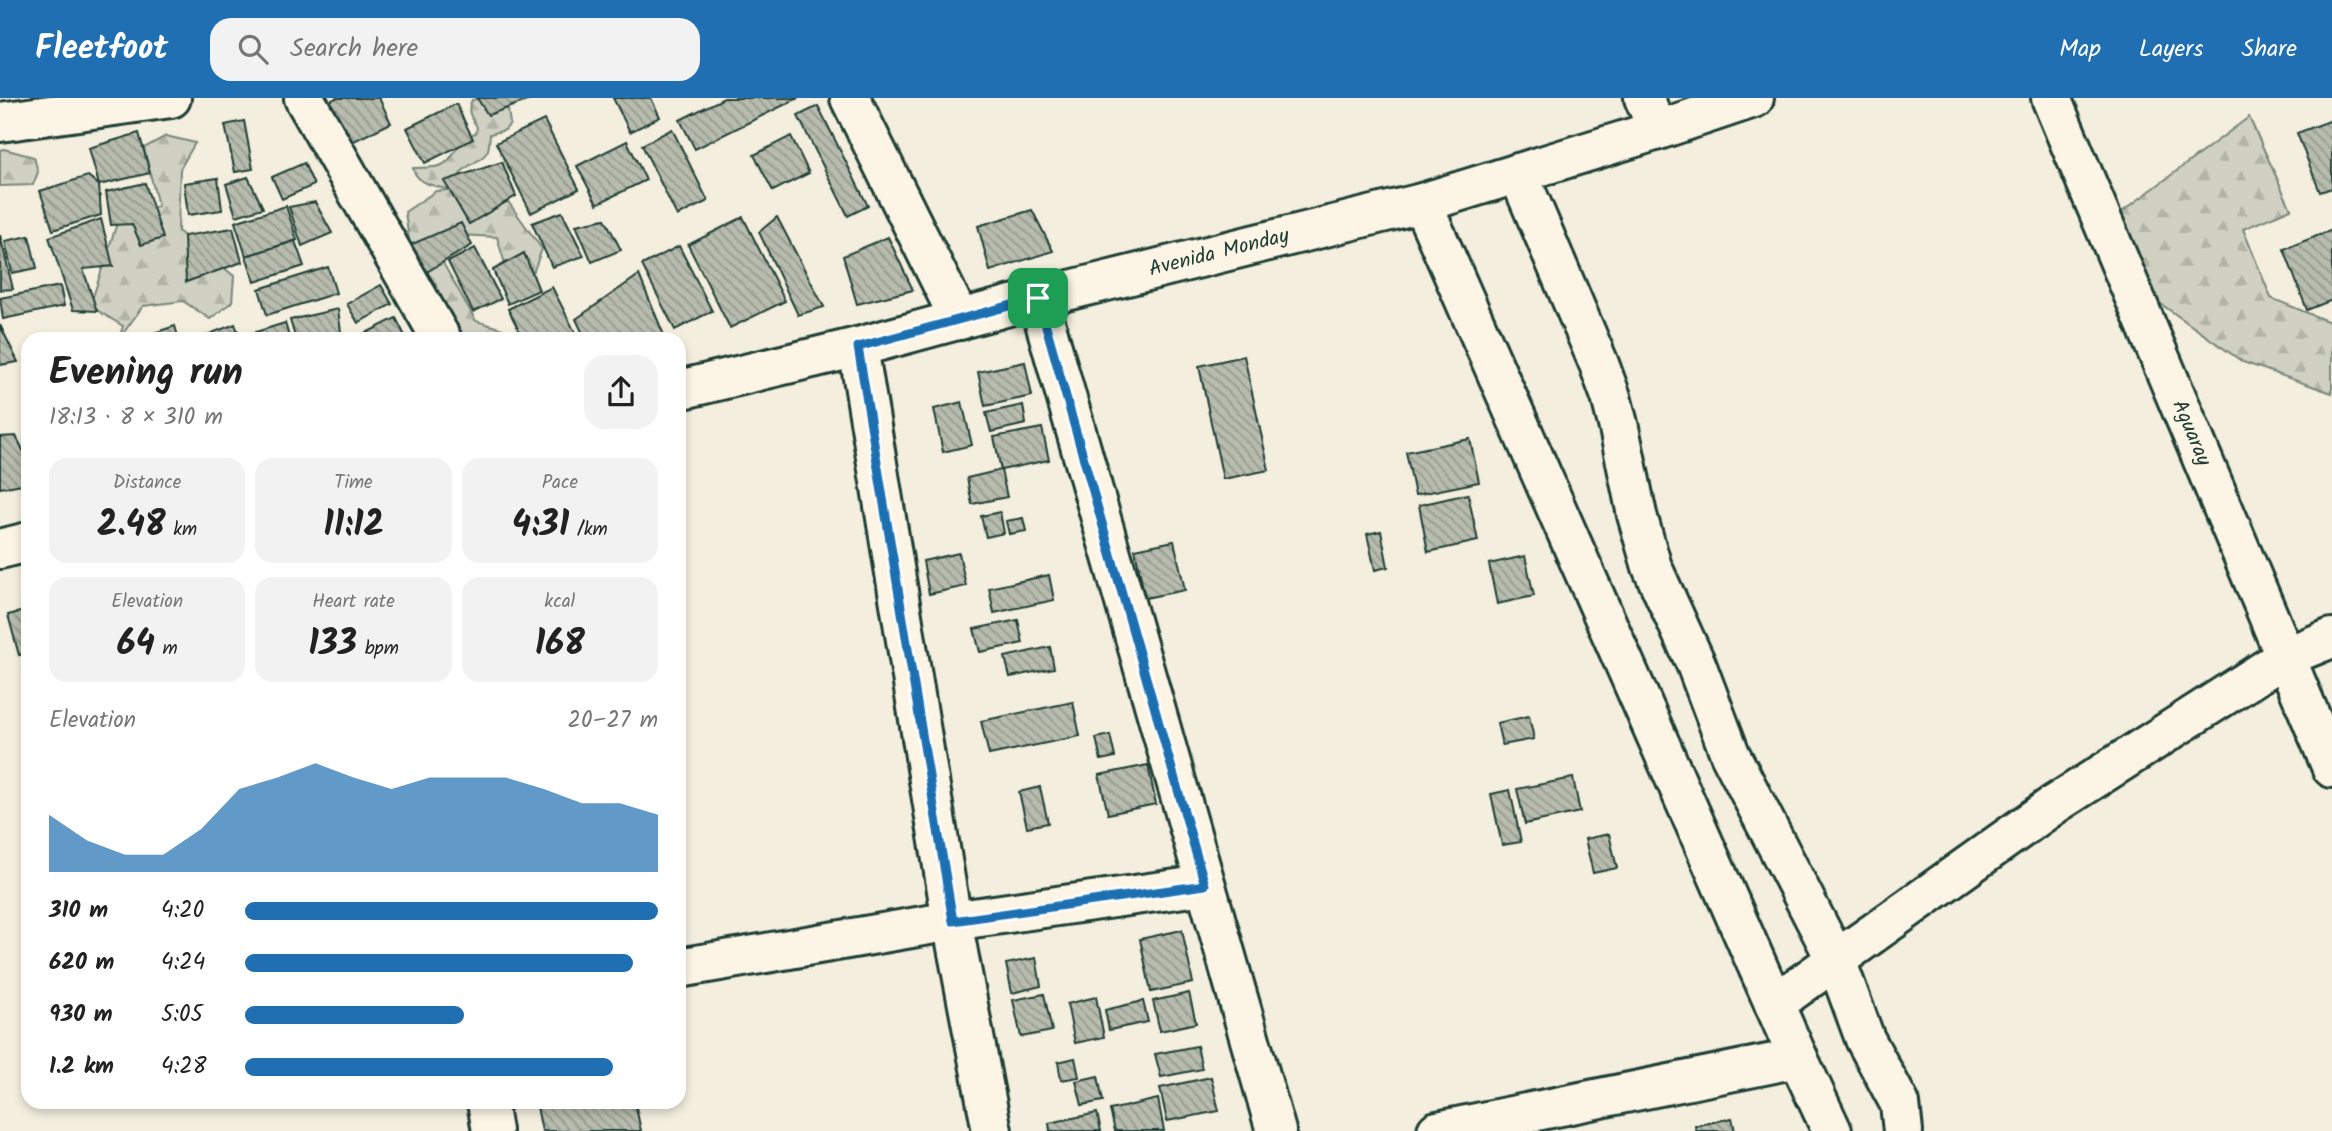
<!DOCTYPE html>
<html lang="en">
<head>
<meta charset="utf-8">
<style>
  :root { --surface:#fff; --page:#f2f2f2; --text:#222; --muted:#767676; --accent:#1f6fb2 }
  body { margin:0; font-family:Kalam,sans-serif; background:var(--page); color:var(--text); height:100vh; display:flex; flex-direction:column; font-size:26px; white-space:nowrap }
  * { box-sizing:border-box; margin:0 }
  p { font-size:23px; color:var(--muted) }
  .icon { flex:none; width:38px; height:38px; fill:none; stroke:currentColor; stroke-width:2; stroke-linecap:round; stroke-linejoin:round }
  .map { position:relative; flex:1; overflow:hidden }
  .details { position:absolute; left:21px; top:234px; width:665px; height:777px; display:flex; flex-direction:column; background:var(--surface); border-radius:21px; box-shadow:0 4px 10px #0003 }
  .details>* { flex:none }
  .pin { position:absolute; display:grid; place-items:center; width:60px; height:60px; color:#fff; margin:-30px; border-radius:14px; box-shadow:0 4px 10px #0006 }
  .round { display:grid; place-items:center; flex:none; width:74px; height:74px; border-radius:21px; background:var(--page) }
  .summary { display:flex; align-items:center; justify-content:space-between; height:119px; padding:0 28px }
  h1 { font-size:38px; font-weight:800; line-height:52px }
  .figures { display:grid; grid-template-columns:repeat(3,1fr); gap:10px; height:119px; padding:7px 28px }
  .figures div { display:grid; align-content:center; border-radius:18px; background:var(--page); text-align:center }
  .figures b { font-size:35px; font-weight:800 }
  .figures small { font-size:19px; font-weight:400 }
  .figures p { font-size:19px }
  .chart { height:196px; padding:14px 28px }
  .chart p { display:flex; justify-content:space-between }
  .chart svg { width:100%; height:126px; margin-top:7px; fill:var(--accent); opacity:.7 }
  ul { padding:0 28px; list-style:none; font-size:23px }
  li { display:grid; grid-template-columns:112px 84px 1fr; align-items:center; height:52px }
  li i { height:18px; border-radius:9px; background:var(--accent) }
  header { display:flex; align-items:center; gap:42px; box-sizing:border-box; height:98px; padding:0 35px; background:var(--accent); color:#fff }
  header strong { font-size:33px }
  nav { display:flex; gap:38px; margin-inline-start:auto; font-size:24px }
  .search { width:490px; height:63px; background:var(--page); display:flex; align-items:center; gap:18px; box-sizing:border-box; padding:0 24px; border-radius:21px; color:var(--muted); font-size:26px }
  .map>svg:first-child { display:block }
</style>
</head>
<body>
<header>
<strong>Fleetfoot</strong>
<div class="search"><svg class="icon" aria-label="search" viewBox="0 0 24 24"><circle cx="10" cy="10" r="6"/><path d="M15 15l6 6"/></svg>Search here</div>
<nav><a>Map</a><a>Layers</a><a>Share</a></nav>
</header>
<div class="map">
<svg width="2332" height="1033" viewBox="0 0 2332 1033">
  <defs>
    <pattern id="forest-firs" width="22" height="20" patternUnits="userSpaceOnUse" patternTransform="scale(1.75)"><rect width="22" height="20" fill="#d0d1c2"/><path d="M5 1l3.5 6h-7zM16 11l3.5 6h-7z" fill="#b2b4a7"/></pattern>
    <pattern id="building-back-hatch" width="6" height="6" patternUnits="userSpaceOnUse" patternTransform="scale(1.75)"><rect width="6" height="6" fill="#b8bcae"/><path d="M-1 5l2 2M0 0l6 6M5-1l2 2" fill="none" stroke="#959a8e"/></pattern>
  </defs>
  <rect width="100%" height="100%" fill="#f3eede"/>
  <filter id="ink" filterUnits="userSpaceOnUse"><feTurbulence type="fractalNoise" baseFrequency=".0143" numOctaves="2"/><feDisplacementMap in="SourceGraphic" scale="14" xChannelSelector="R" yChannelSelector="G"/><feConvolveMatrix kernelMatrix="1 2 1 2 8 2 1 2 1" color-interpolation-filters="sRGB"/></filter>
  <g filter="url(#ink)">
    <g fill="url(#forest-firs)" stroke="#78877b" stroke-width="2">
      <path d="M480,1l23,6 5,5 2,14 -5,6 -15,4c-1,6 0,13 -3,18 -8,13 -26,12 -29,29l51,22 33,46 -14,37 -14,8 -17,-57 -55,-3 -6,17 40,70 27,8 5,10h-55l-38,-57 -10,-70 31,-21 13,-1c-14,-5 -32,-5 -36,-22 9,-1 21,1 29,-3 15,-7 12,-26 34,-32l1,-6c-6,-10 -11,-16 -5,-27z"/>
      <polygon points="2249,19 2291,111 2243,131 2271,200 2332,225 2332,295 2243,264 2130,184 2103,128"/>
      <polygon points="166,38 195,45 180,71 178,133 234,178 232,204 210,221 183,203 143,208 119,241 123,228 90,208 119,119 158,108 144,50"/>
      <polygon points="4,51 34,59 38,74 33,87 0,88 0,52"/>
    </g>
    <g fill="url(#building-back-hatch)" stroke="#1f3d34" stroke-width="2">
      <polygon points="336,0 379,0 391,25 350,45 329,4"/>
      <polygon points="477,0 535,0 488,17"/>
      <polygon points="613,0 651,0 660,19 630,34"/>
      <polygon points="724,0 798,0 695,51 680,22"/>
      <polygon points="456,6 473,41 425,65 407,30"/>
      <polygon points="818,8 868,108 848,118 798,18"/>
      <polygon points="544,22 579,91 531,115 496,45"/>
      <polygon points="2332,22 2332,90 2320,94 2297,35"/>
      <polygon points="244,23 253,71 235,74 225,27"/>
      <polygon points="672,31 708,103 677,118 642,47"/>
      <polygon points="139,35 150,75 99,87 89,50"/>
      <polygon points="791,38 809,75 773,93 754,57"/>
      <polygon points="627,43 646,82 597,106 577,68"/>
      <polygon points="502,64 516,98 469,126 444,83"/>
      <polygon points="304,65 314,87 282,101 272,79"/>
      <polygon points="88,78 99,87 101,117 53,132 40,93"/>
      <polygon points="248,79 263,110 236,118 226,86"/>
      <polygon points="218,80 222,112 188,117 184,85"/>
      <polygon points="145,85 163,140 141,147 132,126 111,127 106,94"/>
      <polygon points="315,104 332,135 302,148 289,109"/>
      <polygon points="286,108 297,142 246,158 235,124"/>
      <polygon points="1032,112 1053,153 990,173 978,128"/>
      <polygon points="562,114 584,158 552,169 532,125"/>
      <polygon points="743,119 785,203 730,230 688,147"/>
      <polygon points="777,119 824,209 798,217 759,134"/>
      <polygon points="101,121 113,168 83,171 97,213 73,212 49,139"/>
      <polygon points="605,121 621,152 592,164 576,127"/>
      <polygon points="461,125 472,147 423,176 410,147"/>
      <polygon points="233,130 242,164 186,184 184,138"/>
      <polygon points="2332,132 2332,202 2307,212 2284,151"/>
      <polygon points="0,137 13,191 0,192"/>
      <polygon points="29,138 37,170 12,175 5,143"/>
      <polygon points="888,139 913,192 857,206 843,158"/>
      <polygon points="295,143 304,168 255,184 246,158"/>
      <polygon points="679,148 712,213 675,232 642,167"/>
      <polygon points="475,150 501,201 473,214 448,164"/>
      <polygon points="524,155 539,192 508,206 493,172"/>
      <polygon points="328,169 336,195 267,217 259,191"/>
      <polygon points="639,177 666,242 586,242 576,221"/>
      <polygon points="381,187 392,206 358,225 347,206"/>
      <polygon points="60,188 64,208 3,221 0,200"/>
      <polygon points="552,189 578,240 524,242 508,211"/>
      <polygon points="338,211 342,242 296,242 290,222"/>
      <polygon points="396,220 407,242 354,241"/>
      <polygon points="285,225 290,242 259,242 256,234"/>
      <polygon points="235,226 241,242 205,242 204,238"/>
      <polygon points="0,227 18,264 0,267"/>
      <polygon points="175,228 179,242 136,242 135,241"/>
      <polygon points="1244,258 1269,372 1223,381 1199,268"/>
      <polygon points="1025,264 1032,298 985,308 978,274"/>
      <polygon points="962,304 972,347 943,354 934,311"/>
      <polygon points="1023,307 1026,326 991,334 986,315"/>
      <polygon points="1042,330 1049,362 1001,372 994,339"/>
      <polygon points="16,338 28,362 28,385 0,390 0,339"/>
      <polygon points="1470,341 1479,384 1415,397 1406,354"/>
      <polygon points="1001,372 1007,399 972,406 967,380"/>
      <polygon points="1468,396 1478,443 1428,454 1419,407"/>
      <polygon points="1000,414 1004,435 986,439 981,418"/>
      <polygon points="1023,420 1026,433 1009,436 1006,423"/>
      <polygon points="1381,433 1388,469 1375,472 1367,436"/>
      <polygon points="1174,443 1185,492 1145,500 1135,451"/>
      <polygon points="959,455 966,488 929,496 923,463"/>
      <polygon points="1525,458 1534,498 1497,506 1489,466"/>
      <polygon points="1049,477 1054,502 994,515 989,490"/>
      <polygon points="28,512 28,555 19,557 8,517"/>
      <polygon points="1018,522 1023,545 980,554 974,531"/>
      <polygon points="1050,549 1054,570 1010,579 1005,559"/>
      <polygon points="1073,604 1080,638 989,657 981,623"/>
      <polygon points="1529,618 1534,641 1502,647 1497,625"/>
      <polygon points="1110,637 1115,659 1101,662 1096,640"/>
      <polygon points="1148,667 1156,706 1108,716 1099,677"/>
      <polygon points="1573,680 1580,714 1525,726 1517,691"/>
      <polygon points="1040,689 1048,725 1027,729 1019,694"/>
      <polygon points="1510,692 1521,744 1502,747 1491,696"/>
      <polygon points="1609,736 1617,770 1593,775 1585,741"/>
      <polygon points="1182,832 1193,885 1151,894 1140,841"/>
      <polygon points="1036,860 1041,888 1012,895 1006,866"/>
      <polygon points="1189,895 1196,925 1160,933 1153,903"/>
      <polygon points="1044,896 1052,933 1021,939 1013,902"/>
      <polygon points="1096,899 1104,939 1075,945 1067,906"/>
      <polygon points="1143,903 1148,924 1109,932 1105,912"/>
      <polygon points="1197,948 1202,971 1161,979 1155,956"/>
      <polygon points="1075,960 1079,979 1061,982 1058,964"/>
      <polygon points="1098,978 1103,1003 1082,1007 1076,983"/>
      <polygon points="1211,979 1219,1013 1167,1023 1160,990"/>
      <polygon points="1158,1001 1164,1033 1115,1033 1110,1012"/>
      <polygon points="536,1004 635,1004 641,1033 542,1033"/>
      <polygon points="1097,1015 1101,1033 1050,1033 1049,1025"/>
      <polygon points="1732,1020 1735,1033 1696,1033 1695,1028"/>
    </g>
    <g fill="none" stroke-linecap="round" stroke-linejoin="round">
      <g stroke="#1f3d34" stroke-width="44">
        <g id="minor">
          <polyline points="304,0 442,242"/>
          <polyline points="850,0 960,222"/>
          <polyline points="1644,0 1658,32"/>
          <polyline points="2051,0 2332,670"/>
          <polyline points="0,24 171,0"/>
          <polyline points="1518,75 1599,266 1611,299 1619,330 1637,417 1652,469 1696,566 1730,656 1836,862 1865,941 1900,1006 1903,1033"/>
          <polyline points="1422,105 1798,960 1832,1033"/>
          <polyline points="1038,200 1276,1033"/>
          <polyline points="858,249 952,823 992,1033"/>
          <polyline points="679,870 952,823 1205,787"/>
          <polyline points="1774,906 2055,706 2285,559 2332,540"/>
          <polyline points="487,1004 492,1033"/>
          <polyline points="1437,1033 1798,960"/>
        </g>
      </g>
      <g stroke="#1f3d34" stroke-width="44">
        <g id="major">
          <polyline points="679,292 858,249 1038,200 1422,105 1658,32 1754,0"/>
          <polyline points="0,451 28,444"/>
        </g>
      </g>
      <use href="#minor" stroke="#fcf5e5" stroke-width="38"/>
      <use href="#major" stroke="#fcf5e5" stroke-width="38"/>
    </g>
  </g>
  <g fill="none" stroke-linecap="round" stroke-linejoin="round" filter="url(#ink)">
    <g stroke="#fff" stroke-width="14">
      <polygon id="route" points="1038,200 1205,787 953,823 858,249"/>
    </g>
    <use href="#route" stroke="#1f6fb2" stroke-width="9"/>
  </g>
  <g text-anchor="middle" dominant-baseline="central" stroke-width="5" stroke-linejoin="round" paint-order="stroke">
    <g font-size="21" fill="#1f3d34" stroke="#fcf5e5">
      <text transform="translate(1219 155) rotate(-14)">Avenida Monday</text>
      <text transform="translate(2191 335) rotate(67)">Aguaray</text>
    </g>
  </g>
</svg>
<div class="pin" style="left:1038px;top:200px;background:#1e9e55"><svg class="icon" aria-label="arrive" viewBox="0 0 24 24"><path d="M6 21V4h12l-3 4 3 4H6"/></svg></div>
<section class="details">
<div class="summary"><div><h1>Evening run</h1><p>18:13 · 8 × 310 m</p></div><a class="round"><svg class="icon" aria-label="share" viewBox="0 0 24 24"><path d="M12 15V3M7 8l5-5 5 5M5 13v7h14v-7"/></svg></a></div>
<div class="figures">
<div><p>Distance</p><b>2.48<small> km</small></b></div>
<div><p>Time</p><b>11:12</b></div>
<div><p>Pace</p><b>4:31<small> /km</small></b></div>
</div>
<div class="figures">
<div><p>Elevation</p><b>64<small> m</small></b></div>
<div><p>Heart rate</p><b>133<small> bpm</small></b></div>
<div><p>kcal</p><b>168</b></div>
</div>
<div class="chart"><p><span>Elevation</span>20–27 m</p>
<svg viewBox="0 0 160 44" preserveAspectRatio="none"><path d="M0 44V24L10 33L20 38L30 38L40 29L50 15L60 11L70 6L80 11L90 15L100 11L110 11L120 11L130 15L140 20L150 20L160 24V44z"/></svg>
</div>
<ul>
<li><b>310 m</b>4:20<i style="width:100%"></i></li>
<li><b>620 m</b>4:24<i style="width:94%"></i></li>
<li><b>930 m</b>5:05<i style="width:53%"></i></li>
<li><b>1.2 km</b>4:28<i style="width:89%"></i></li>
</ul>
</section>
</div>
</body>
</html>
